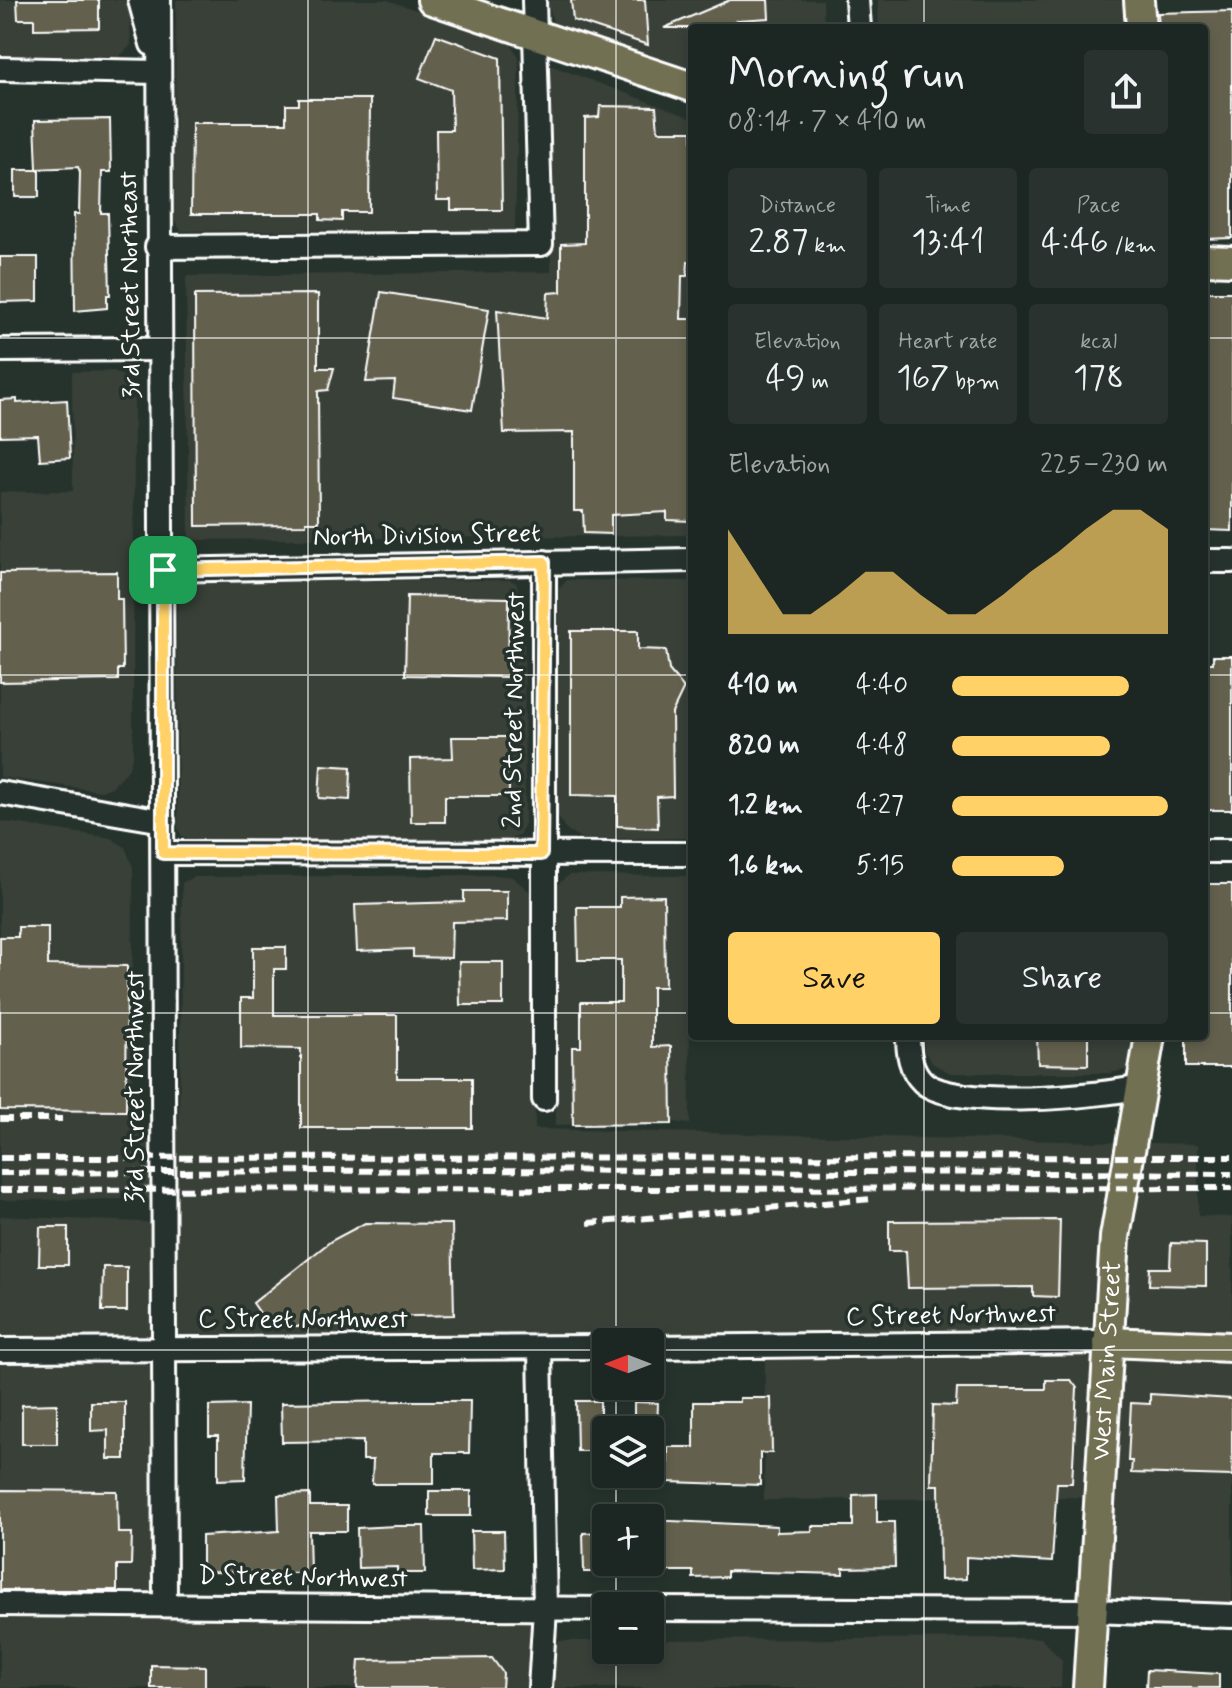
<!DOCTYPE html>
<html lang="en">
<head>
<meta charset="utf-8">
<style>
  :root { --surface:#1c2622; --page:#29322f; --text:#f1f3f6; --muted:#a0a5a5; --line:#3a4340; --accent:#ffd166 }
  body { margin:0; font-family:Mynerve,sans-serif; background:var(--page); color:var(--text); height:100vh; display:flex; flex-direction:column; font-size:30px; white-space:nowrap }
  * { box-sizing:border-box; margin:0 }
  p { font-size:26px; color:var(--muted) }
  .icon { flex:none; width:44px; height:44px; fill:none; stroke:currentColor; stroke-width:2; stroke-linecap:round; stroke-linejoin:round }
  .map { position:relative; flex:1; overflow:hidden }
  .sheet { position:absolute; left:688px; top:24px; width:520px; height:1016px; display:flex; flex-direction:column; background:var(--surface); border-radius:8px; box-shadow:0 4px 12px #0003,0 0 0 2px var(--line) }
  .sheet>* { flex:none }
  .needle { width:52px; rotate:270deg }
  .controls { position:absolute; left:592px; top:1328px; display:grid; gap:16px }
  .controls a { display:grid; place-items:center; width:72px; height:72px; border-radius:8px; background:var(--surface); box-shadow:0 4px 12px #0003,0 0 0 2px var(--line); font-size:40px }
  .pin { position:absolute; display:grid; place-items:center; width:68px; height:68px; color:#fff; margin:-34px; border-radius:16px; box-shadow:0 4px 12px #0006 }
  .round { display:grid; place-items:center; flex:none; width:84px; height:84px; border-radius:8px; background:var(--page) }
  .overview { display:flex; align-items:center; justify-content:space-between; height:136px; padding:0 40px }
  h1 { font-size:44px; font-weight:600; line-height:60px }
  .stats { display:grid; grid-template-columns:repeat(3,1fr); gap:12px; height:136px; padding:8px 40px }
  .stats div { display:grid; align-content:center; border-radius:8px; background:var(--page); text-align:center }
  .stats b { font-size:34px; font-weight:600 }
  .stats small { font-size:22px; font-weight:400 }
  .stats p { font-size:22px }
  .chart { height:224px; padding:16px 40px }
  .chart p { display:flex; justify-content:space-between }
  .chart svg { width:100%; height:144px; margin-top:8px; fill:var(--accent); opacity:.7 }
  .action { display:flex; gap:16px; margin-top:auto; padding:16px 40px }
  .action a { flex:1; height:92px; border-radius:8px; background:var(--accent); color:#111; font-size:32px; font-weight:600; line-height:92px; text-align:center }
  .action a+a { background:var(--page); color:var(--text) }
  ul { padding:0 40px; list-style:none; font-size:26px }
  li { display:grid; grid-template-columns:128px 96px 1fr; align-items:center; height:60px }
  li i { height:20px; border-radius:10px; background:var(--accent) }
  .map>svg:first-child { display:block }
</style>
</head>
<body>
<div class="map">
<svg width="1232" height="1688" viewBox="0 0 1232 1688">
  <rect width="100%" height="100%" fill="#26332d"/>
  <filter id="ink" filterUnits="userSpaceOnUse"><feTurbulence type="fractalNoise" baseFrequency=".0125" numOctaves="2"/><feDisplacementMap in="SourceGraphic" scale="16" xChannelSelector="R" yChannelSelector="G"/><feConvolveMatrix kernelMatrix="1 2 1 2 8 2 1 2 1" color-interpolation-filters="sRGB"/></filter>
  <g filter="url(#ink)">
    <g fill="#394037">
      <polygon points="0,0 129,0 131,45 119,57 0,55"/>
      <polygon points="176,0 387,0 510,43 519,57 515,230 181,231 174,219"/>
      <polygon points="547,0 823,0 824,28 692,28 692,71 571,37 555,29"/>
      <polygon points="878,0 1130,0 1132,28 879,28"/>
      <polygon points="550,65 692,118 692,535 189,540 186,276 551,272"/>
      <polygon points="114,371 128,379 134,400 133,755 128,770 112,787 101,791 0,777 0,492 73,491 72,372"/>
      <polygon points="510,580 516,583 524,606 525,824 519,835 503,842 194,843 182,836 178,829 177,613 182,587 192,582"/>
      <polygon points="567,580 692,581 692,838 583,839 566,830 557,814 559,589"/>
      <polygon points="0,821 111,838 125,847 133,867 132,1128 179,1125 182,883 194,877 497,875 512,877 534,895 535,1129 1198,1144 1198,1216 1232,1217 1232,1616 1091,1611 1101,1497 764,1500 765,1346 606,1342 175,1348 176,1199 0,1200"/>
      <polygon points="569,875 689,876 690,1124 666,1121 556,1125 556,893 558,884"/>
      <polygon points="924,1036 1137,1036 1135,1058 1129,1069 1110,1073 950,1073 932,1063 924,1051"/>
      <polygon points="0,1216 164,1223 165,1605 545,1609 544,1641 606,1641 606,1650 650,1650 650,1640 1040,1638 1062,1660 1061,1688 0,1688"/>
    </g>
    <g fill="#64604d" stroke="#fff" stroke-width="2">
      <polygon points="17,0 99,0 99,28 34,29 34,19 18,19"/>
      <polygon points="571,0 645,0 648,45 573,20"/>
      <polygon points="730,0 768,0 769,18 738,20 718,28 664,28"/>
      <polygon points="1232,11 1232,238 1204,239 1204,28 1159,28 1158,13"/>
      <polygon points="436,35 500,58 502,210 451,210 451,200 437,200 436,130 452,130 451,90 419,78"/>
      <polygon points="299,99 370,99 369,212 342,212 342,221 320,220 320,214 191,214 192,123 286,123 286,105 299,105"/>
      <polygon points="600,106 656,107 658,131 692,131 692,262 688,262 687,276 682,276 681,319 692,319 692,521 667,520 667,512 611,515 611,534 584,533 583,511 574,511 574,432 504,433 497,310 547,318 548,293 561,292 561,244 585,243 585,118 599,117"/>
      <polygon points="110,119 111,172 102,172 101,213 108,213 110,295 107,295 107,308 75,311 74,214 79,214 80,172 78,167 37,169 35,120"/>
      <rect x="15" y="170" width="24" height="27"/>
      <polygon points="0,257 38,257 38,301 0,302"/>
      <polygon points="381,292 489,309 472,410 393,398 395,381 366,382"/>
      <polygon points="1204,292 1232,292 1232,531 1204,530"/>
      <polygon points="318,294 318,368 334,368 328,390 318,391 319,522 306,522 306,525 196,526 195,295"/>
      <polygon points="17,399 17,403 67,400 70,458 40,460 38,435 0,436 0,400"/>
      <polygon points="117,572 117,599 122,599 123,669 118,669 118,680 0,682 0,573"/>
      <polygon points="407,596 509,598 508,677 405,675"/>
      <polygon points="571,631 638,631 638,649 666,650 669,670 684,688 672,713 673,796 657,797 658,828 617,826 617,796 571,795"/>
      <polygon points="1213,656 1232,656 1232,810 1204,810 1204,663 1213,663"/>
      <polygon points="452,737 509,737 509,796 445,796 445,822 411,822 410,759 453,758"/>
      <polygon points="321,765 351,767 350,800 319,798"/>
      <polygon points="1204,884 1232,884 1232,1067 1186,1067 1186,1036 1204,1036"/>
      <polygon points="464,891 507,891 507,921 452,922 451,958 413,957 413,949 357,951 355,905 464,902"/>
      <polygon points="664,896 665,987 652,987 652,1047 671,1046 672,1124 573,1125 572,1047 581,1047 581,1002 621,1002 621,960 578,960 577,907 620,907 620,897"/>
      <polygon points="18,927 48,927 48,965 127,966 126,1111 0,1110 0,937 18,937"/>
      <polygon points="253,947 286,947 286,969 274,969 274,1015 397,1015 397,1078 472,1078 472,1128 301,1128 301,1049 241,1048 241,998 253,998"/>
      <polygon points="459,962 503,962 503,1005 460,1005"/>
      <polygon points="1037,1036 1088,1036 1088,1065 1038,1064"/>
      <polygon points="1060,1220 1058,1297 1033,1296 1033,1287 908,1288 906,1251 889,1251 889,1221"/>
      <polygon points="365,1223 452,1224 454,1315 382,1317 381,1326 269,1326 253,1303 331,1241"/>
      <polygon points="40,1227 68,1227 68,1265 39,1265"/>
      <polygon points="1171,1243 1206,1244 1206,1286 1149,1285 1150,1268 1170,1268"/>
      <polygon points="103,1267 127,1267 127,1311 102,1311"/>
      <polygon points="1046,1380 1071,1380 1077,1388 1072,1483 1057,1483 1052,1562 966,1557 966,1579 940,1580 939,1485 931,1485 933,1405 956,1406 957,1389 1046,1389"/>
      <polygon points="1150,1394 1232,1399 1232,1476 1131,1473 1132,1461 1128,1461 1131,1403 1150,1404"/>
      <polygon points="740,1398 771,1398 772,1453 760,1453 760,1485 668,1482 668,1447 694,1447 694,1402 740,1402"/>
      <polygon points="405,1401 470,1401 469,1453 434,1453 434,1484 372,1484 373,1460 363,1460 363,1441 282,1442 281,1403"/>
      <polygon points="576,1401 600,1401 600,1451 577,1451"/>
      <polygon points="91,1402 125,1402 125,1459 108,1459 108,1430 91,1431"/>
      <polygon points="634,1402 658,1403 657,1430 634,1430"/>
      <polygon points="57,1404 57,1444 22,1444 22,1405"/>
      <polygon points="247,1405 245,1479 218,1480 218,1436 209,1436 209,1406"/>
      <polygon points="0,1490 117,1491 118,1533 132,1533 131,1565 117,1565 117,1590 0,1590"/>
      <rect x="429" y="1491" width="42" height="25"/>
      <polygon points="310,1494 310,1506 347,1506 347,1531 309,1531 310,1573 202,1572 202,1536 279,1531 278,1495"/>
      <polygon points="877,1494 877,1522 894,1522 895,1567 843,1568 843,1574 727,1571 727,1577 693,1578 693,1571 651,1571 650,1520 777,1526 777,1532 812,1531 812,1526 853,1526 853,1495"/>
      <polygon points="396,1526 424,1526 425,1573 397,1573 397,1567 358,1568 357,1528"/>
      <polygon points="471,1531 504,1531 505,1569 472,1570"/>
      <polygon points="606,1532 606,1572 584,1572 583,1533"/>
      <polygon points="492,1658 503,1673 502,1688 357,1688 359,1660"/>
      <polygon points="151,1665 205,1666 205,1688 151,1688"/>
      <polygon points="1147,1670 1219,1674 1219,1688 1146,1688"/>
    </g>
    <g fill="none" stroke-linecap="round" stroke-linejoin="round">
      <g stroke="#fff" stroke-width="28">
        <g id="minor">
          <polyline points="140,0 152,44"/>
          <polyline points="159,0 165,1605"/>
          <polyline points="857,0 859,28"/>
          <polyline points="0,69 159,72"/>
          <polyline points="157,247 541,244 534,0"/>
          <polyline points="0,350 159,349"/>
          <polyline points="1204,561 1232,561"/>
          <polyline points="163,570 692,560"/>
          <polyline points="0,793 163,821"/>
          <polyline points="1204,851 1232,851"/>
          <polyline points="163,853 692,854"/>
          <path d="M908,1036c0,16 2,34 15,46 31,28 177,14 218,5"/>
          <polyline points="544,1099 544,562"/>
          <polyline points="650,1347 1108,1342"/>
          <polyline points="540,1348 545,1609 540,1688"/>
          <polyline points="0,1350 606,1347"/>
          <polyline points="0,1604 606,1609"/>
          <polyline points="650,1609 1091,1611 1232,1616"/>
        </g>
      </g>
      <g stroke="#fff" stroke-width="34">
        <g id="major">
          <polyline points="432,0 692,87"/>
          <polyline points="1139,0 1141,28"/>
          <polyline points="1204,260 1232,261"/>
          <polyline points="1108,1342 1232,1347"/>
          <path id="s1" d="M1088,1688l27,-451 35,-201"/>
        </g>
      </g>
      <use href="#minor" stroke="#26332d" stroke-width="22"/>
      <use href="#major" stroke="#716f52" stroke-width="28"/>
      <g stroke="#fff" stroke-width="6" stroke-dasharray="12 6" stroke-linecap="butt">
        <polyline points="0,1119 62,1119"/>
        <polyline points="0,1158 1232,1157"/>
        <polyline points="0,1173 480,1170 1232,1174"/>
        <polyline points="0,1190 1232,1188"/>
        <polyline points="588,1223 873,1199"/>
      </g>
    </g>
  </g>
  <g fill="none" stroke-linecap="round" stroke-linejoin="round" filter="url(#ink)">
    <g stroke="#fff" stroke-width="16">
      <polygon id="route" points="544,562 541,854 163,853 163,570"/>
    </g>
    <use href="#route" stroke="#ffd166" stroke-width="10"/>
  </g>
  <path fill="none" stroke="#fff" stroke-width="2" stroke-opacity="0.55" d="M308,0v1688M616,0v1342M924,0v28M0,338h692M1204,338h28M0,675h692M1204,675h28M0,1013h692M1204,1013h28M924,1036v652M0,1350h606M650,1350h582M616,1386v44M616,1474v44M616,1562v44M616,1650v38"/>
  <g text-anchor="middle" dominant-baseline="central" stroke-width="7" stroke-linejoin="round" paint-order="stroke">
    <g font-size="26" fill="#fff" stroke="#26332d">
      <text transform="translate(131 285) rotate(-91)">3rd Street Northeast</text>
      <text transform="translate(427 536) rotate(-1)">North Division Street</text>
      <text transform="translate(515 710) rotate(-89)">2nd Street Northwest</text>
      <text transform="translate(136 1087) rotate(-90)">3rd Street Northwest</text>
      <text transform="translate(951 1316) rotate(-1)">C Street Northwest</text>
      <text x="303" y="1320">C Street Northwest</text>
      <text stroke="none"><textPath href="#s1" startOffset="328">West Main Street</textPath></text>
      <text transform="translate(303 1578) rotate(1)">D Street Northwest</text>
    </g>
  </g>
</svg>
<div class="controls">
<a><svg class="needle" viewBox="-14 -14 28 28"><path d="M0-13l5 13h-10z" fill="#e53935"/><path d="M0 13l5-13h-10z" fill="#a0a5a5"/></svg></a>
<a><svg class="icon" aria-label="layers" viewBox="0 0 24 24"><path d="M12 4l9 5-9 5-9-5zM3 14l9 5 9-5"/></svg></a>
<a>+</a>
<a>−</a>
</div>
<div class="pin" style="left:163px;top:570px;background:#1e9e55"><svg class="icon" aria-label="arrive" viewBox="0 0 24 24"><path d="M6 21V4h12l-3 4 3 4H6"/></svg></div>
<section class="sheet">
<div class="overview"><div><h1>Morning run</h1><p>08:14 · 7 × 410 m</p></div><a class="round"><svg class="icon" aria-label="share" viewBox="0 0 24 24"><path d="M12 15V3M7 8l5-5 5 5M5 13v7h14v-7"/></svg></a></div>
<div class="stats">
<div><p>Distance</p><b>2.87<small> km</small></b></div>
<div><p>Time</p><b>13:41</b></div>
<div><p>Pace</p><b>4:46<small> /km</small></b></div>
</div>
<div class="stats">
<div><p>Elevation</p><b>49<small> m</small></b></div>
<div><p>Heart rate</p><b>167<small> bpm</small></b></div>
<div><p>kcal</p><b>178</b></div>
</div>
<div class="chart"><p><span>Elevation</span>225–230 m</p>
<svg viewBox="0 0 160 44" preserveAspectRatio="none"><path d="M0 44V12L10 25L20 38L30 38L40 32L50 25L60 25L70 32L80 38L90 38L100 32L110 25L120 19L130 12L140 6L150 6L160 12V44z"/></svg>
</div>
<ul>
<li><b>410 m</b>4:40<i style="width:82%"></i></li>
<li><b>820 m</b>4:48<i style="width:73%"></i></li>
<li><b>1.2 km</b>4:27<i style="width:100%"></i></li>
<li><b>1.6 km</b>5:15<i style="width:52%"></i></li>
</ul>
<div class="action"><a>Save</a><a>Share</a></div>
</section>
</div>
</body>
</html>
